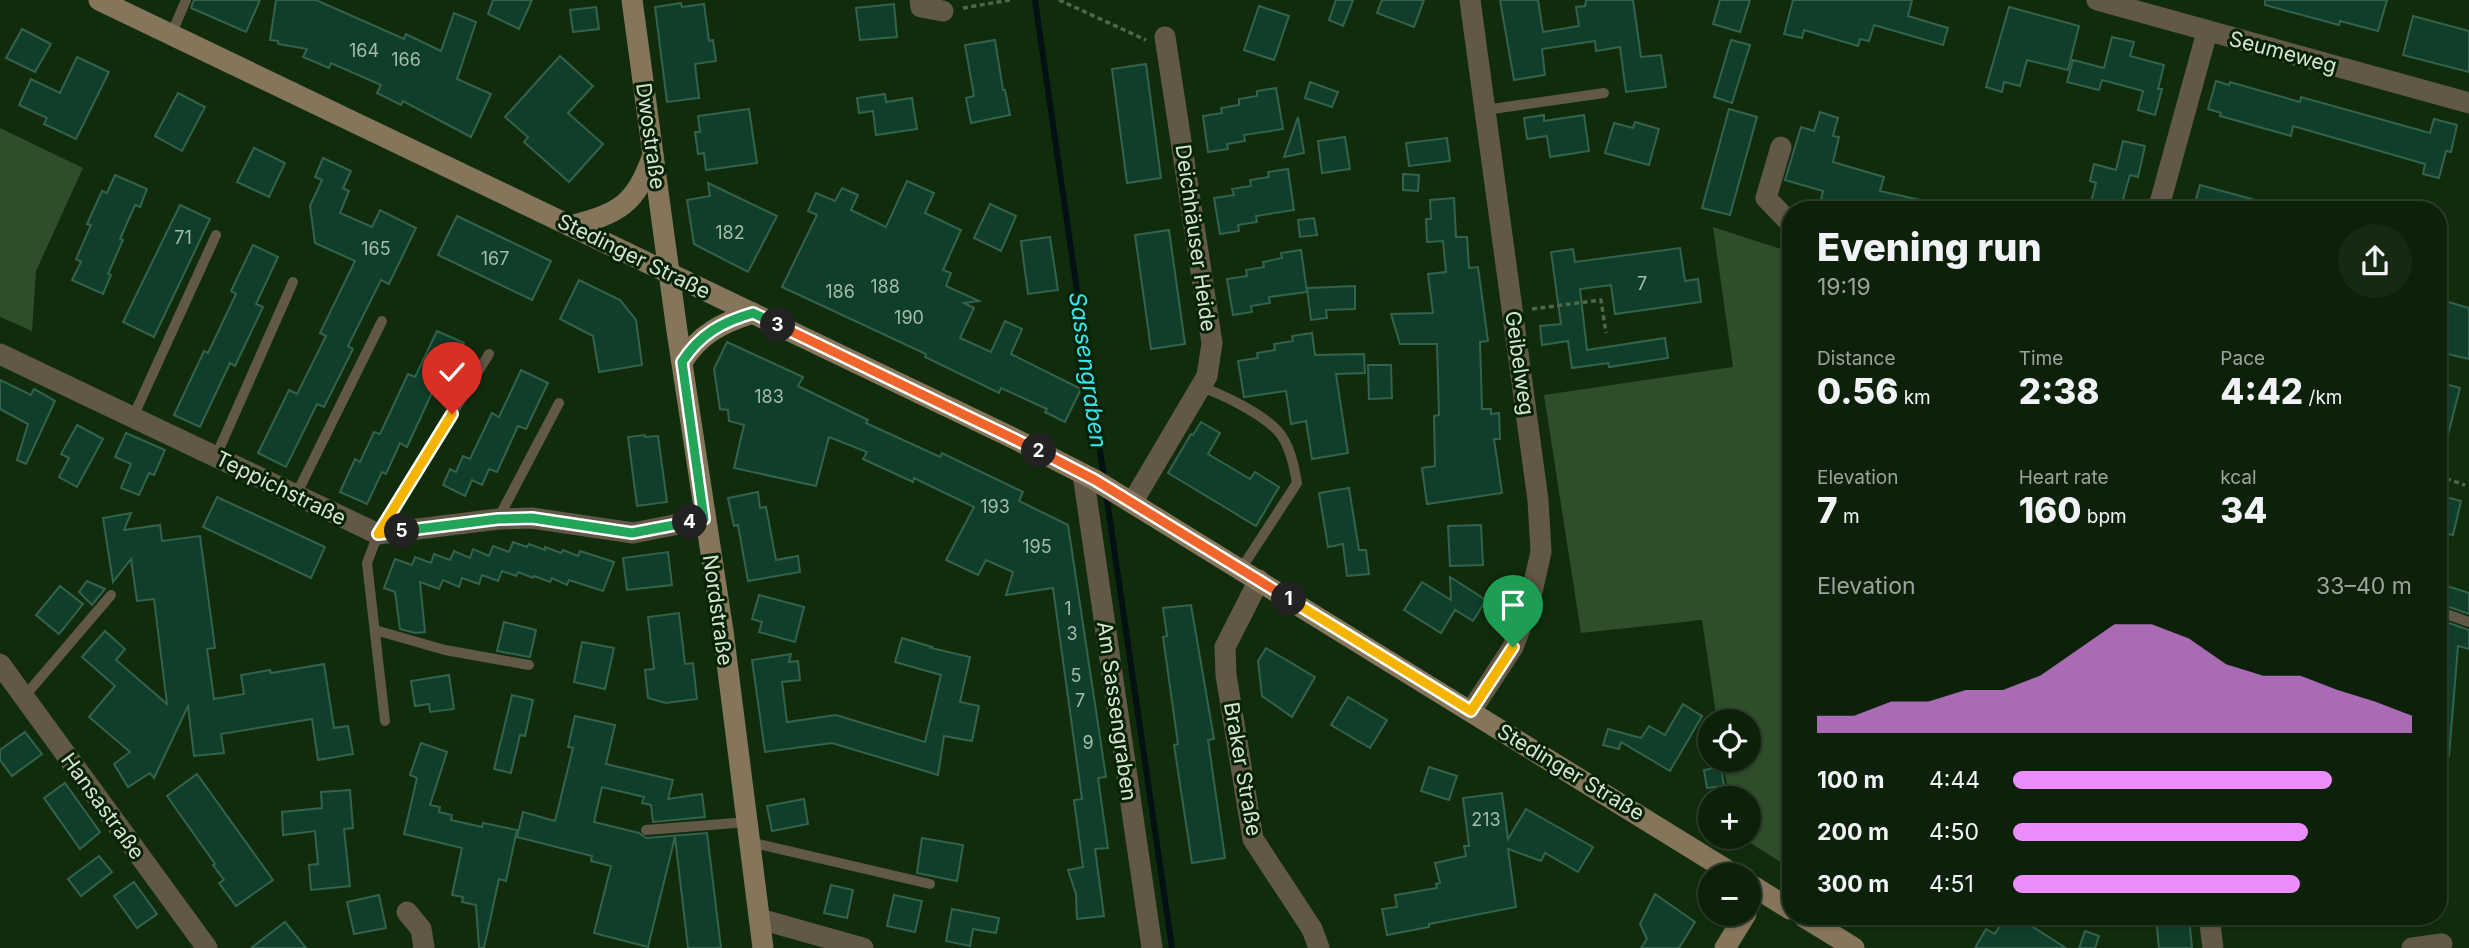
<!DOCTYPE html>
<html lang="en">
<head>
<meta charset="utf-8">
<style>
  :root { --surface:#0d210a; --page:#162913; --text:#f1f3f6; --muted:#9aa39c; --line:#2d3e2b; --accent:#eb8dfc }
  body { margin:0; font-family:Inter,sans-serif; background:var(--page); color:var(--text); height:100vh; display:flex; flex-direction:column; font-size:26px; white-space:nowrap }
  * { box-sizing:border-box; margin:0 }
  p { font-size:23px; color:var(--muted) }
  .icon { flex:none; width:38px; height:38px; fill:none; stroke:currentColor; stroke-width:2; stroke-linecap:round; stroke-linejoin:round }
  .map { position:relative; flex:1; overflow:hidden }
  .details { position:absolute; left:1782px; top:201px; width:665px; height:724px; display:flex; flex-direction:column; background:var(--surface); border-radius:28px; box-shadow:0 2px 5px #0004,0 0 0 2px var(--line) }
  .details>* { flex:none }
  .controls { position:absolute; left:1698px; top:709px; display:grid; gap:14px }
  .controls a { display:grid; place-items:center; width:63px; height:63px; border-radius:50%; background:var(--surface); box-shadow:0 2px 5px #0004,0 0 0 2px var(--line); font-size:35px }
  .pin { position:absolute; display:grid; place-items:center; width:60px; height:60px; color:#fff; margin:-72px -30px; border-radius:50% 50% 50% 0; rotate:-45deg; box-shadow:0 0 7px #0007 }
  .pin .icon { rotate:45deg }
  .km { position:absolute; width:35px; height:35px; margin:-18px; border-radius:50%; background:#222; color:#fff; font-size:19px; line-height:35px; text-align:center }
  .round { display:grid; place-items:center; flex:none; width:74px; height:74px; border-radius:37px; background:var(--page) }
  .head { display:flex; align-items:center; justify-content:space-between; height:119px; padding:0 35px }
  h1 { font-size:38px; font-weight:800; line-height:52px }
  .figures { display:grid; grid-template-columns:repeat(3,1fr); gap:10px; height:119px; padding:7px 35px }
  .figures div { display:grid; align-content:center }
  .figures b { font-size:35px; font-weight:800 }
  .figures small { font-size:19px; font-weight:400 }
  .figures p { font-size:19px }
  .chart { height:196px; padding:14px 35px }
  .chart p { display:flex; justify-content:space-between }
  .chart svg { width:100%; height:126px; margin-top:7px; fill:var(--accent); opacity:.7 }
  ul { padding:0 35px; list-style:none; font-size:23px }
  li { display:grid; grid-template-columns:112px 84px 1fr; align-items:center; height:52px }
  li i { height:18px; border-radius:9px; background:var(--accent) }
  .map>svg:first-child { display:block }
</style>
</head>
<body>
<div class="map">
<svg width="2469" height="948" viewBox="0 0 2469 948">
  <rect width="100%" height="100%" fill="#112c0d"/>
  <g fill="#2f4c2b">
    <polygon points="0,128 83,168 36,271 32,331 0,317"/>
    <polygon points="1713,227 1790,252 1790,868 1741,837 1748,836 1748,798 1729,798 1723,760 1748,760 1748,721 1717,721 1702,620 1581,633 1544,395 1733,367"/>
  </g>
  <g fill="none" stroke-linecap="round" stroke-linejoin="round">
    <g stroke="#031112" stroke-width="6">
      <polyline points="1035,0 1104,478"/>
      <polyline points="1106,493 1172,948"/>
    </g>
  </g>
  <g fill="#0f3f2b" stroke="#34624c" stroke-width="2">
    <polygon points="194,0 260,0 246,32 191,8"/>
    <polygon points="276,0 316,0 404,39 406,34 441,51 454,13 476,22 457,79 491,94 471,137 403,101 401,105 377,93 381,85 331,63 329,68 303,57 307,49 278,44 278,41 270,40"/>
    <polygon points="493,0 532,0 519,29 488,14"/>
    <polygon points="1336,0 1353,0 1343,26 1329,20"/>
    <polygon points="1382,0 1424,0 1414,27 1377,13"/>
    <polygon points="1500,0 1538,0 1543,32 1579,26 1576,7 1585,6 1586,0 1633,0 1641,57 1661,55 1666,87 1626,92 1620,47 1596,51 1595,41 1542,49 1545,75 1514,80"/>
    <polygon points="1720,0 1750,0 1740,32 1713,24"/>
    <polygon points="1793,0 1912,0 1908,16 1948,28 1943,45 1874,25 1869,41 1860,39 1858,46 1804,30 1802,38 1784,34"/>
    <polygon points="2265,0 2387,0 2378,31 2340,21 2339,25 2265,5"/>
    <polygon points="681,3 682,7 704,4 709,41 713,40 716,61 695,64 699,98 667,102 655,7"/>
    <polygon points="894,4 897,37 860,40 856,8"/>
    <polygon points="1259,6 1289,16 1274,60 1244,50"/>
    <polygon points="596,7 599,29 573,32 570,10"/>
    <polygon points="2009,7 2079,26 2068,70 2027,60 2020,86 2004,82 2002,92 1986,87"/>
    <polygon points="2413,16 2469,31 2469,72 2403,55"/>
    <polygon points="22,29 51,44 35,72 6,58"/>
    <polygon points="2112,37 2134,42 2130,56 2164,65 2158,89 2162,89 2155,115 2138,110 2143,91 2102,80 2099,90 2067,82 2073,60 2104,68"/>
    <polygon points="995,40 1003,90 1005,90 1010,115 971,123 966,98 974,96 965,45"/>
    <polygon points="1731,40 1750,45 1732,103 1714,97"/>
    <polygon points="560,56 593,86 568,113 603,144 569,182 524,142 528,137 505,117"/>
    <polygon points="77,57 109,72 76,139 44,124 47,118 19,105 31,79 60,93"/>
    <polygon points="1146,64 1161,178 1127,183 1112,69"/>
    <polygon points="2216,81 2229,85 2230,82 2300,102 2301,97 2430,133 2434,119 2457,125 2451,152 2446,151 2439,178 2423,174 2425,164 2293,126 2291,136 2220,116 2221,113 2208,109"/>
    <polygon points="1310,82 1338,92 1332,107 1305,98"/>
    <polygon points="1276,88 1283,129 1244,135 1245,141 1227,144 1228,149 1208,152 1203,116 1222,113 1221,108 1239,105 1239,99 1257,96 1257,91"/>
    <polygon points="178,93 205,107 182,151 155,136"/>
    <polygon points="885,94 886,102 912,98 917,129 876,135 873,111 859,113 857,98"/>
    <polygon points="749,109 757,163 706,170 704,153 698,154 695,132 700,132 698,116"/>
    <polygon points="1729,109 1757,117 1730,215 1702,208"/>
    <polygon points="1820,112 1838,118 1833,136 1839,137 1833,162 1884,177 1880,191 1934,203 1934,210 1855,210 1821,199 1823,191 1785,180 1801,127 1814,131"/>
    <polygon points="1544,115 1544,121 1584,115 1589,151 1550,157 1547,136 1527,139 1524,118"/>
    <polygon points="1298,117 1304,153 1284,157"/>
    <polygon points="1635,122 1659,129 1649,165 1605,153 1614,123 1633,128"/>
    <polygon points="1345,137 1350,169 1322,173 1318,141"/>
    <polygon points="1447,138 1450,161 1409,166 1406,143"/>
    <polygon points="2123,141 2145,146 2138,177 2130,175 2120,210 2089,210 2096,183 2090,181 2094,164 2116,170"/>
    <polygon points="254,148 285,163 269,197 237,182"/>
    <polygon points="323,158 351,171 343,188 349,191 340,213 372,227 380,210 416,228 389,284 381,280 348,346 353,349 324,407 317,404 286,467 258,453 289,390 297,394 326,336 320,333 355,261 315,243 310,206 322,180 315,177"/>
    <polygon points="1288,169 1294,210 1256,216 1257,222 1238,225 1239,231 1220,234 1214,198 1234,195 1232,189 1251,186 1250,180 1269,177 1268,172"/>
    <polygon points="1403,174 1419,175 1418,191 1403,190"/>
    <polygon points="115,175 147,189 140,207 135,205 120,239 123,240 108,274 111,275 103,294 72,280 81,262 76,259 91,225 87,224 102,191 107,193"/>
    <polygon points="907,181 934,193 925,213 961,230 943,270 951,273 946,286 979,301 964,303 974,308 960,338 991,352 1005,321 1022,329 1011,354 1081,389 1065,422 1045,412 1047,409 1001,388 999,393 925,357 926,354 782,287 817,215 808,211 816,193 835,201 842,188 858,195 851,210 886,227"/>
    <polygon points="708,183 777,216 748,272 694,244 687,200 710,196"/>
    <polygon points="2200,185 2274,205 2274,210 2193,210"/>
    <polygon points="1454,198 1456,237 1467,237 1469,268 1478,267 1488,341 1480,342 1482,409 1491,409 1491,414 1499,413 1500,439 1494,439 1502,493 1427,504 1422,468 1435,466 1434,416 1439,415 1437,344 1400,344 1391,314 1433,313 1428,274 1446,272 1443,241 1427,242 1426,219 1431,219 1430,200"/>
    <polygon points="990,204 1016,216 1001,251 974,238"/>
    <polygon points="180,205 210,219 154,337 123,322"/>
    <polygon points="457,216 551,261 532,300 438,255"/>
    <polygon points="1314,218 1317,235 1300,237 1298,220"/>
    <polygon points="1169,230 1185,344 1151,349 1135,235"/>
    <polygon points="1050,237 1058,290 1028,294 1021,241"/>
    <polygon points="253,245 278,257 256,304 263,307 235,366 230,363 200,427 174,415 204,351 208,353 236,294 231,291"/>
    <polygon points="1680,248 1685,281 1698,279 1701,302 1615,314 1611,285 1580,289 1587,350 1665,338 1668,358 1609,367 1608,363 1572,368 1568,341 1542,345 1540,326 1561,324 1551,252 1573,249 1575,262"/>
    <polygon points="1301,250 1307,292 1269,297 1270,303 1251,306 1252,312 1233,315 1227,279 1247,276 1246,270 1264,267 1263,262 1282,258 1281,253"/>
    <polygon points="579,280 620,300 636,320 642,365 599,372 593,336 560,319"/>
    <polygon points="1355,286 1355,309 1326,310 1327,318 1311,320 1307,288"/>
    <polygon points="2438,299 2469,308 2469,359 2443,353 2448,336 2440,334 2443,322 2438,321"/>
    <polygon points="437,331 464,343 443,390 435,386 407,447 400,443 386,474 382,472 367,504 340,492 355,459 360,462 374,432 380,434 408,374 415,377"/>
    <polygon points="1312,333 1315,355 1364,354 1365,373 1336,374 1348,453 1312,459 1306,421 1291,424 1286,391 1244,397 1238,361 1258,358 1257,353 1275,350 1274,344 1293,341 1292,336"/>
    <polygon points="727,342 803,377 798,386 868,420 866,423 940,457 942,453 1023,492 1019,501 1068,525 1106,777 1098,778 1108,848 1095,849 1104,916 1077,919 1076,894 1068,870 1083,867 1074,800 1082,799 1053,588 1006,595 1013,572 986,560 978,575 946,560 974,507 914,478 913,482 863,459 867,452 829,437 816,486 734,468 744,425 729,421 728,410 720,409 714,369"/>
    <polygon points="1368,365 1391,365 1392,398 1369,399"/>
    <polygon points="521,370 548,383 526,429 518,426 497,472 489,469 482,485 472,480 465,496 443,485 450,469 456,472 463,456 470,459 492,413 499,417"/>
    <polygon points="0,380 31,395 34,389 55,401 26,464 17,460 28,424 0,409"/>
    <polygon points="2438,382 2460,388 2443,454 2438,454"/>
    <polygon points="1201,422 1220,433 1208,454 1250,479 1255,472 1279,487 1256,526 1168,473 1191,434 1193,435"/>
    <polygon points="77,425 103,439 77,487 59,477 69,458 61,454"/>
    <polygon points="126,433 165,450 154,475 149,473 139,495 121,488 131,464 115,457"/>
    <polygon points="645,435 645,437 658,436 667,502 637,506 628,437"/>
    <polygon points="1349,488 1359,550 1366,550 1369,574 1347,576 1343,544 1328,547 1319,493"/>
    <polygon points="758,492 760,508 766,507 776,560 798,556 800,572 748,581 738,525 734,526 728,498"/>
    <polygon points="2438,495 2461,501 2453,535 2438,532"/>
    <polygon points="217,497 325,547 311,578 203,527"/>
    <polygon points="131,513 124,530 160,525 162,541 200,536 215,648 207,649 214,699 244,694 241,675 270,670 271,673 324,664 334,728 348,726 353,754 318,760 312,719 221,734 224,753 194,756 188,706 154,778 150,773 128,787 114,764 130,752 89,717 115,686 82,657 105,631 125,649 116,660 167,704 154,599 137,601 131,559 113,582 103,518"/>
    <polygon points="1481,525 1483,565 1450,566 1448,526"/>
    <polygon points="513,542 527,547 529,544 545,550 545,547 561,553 563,550 578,556 580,551 614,562 603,591 569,580 567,585 552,578 550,582 534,576 533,578 518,572 516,576 502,571 498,581 482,575 479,584 462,578 459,587 443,580 439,589 420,582 425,632 415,633 400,629 395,592 384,588 395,559 412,565 415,557 431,563 434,554 450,560 454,551 470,558 473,549 489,556 493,546 509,552"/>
    <polygon points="668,552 672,585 627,590 623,558"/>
    <polygon points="1450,577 1486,600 1473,621 1455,610 1441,633 1404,610 1422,582 1451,600"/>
    <polygon points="87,581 105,589 92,605 79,592"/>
    <polygon points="2438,583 2469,593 2469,614 2438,603"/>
    <polygon points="60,586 83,604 59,634 36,615"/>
    <polygon points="759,595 804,607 795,642 759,632 762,622 752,619"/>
    <polygon points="1191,605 1214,739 1208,740 1225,858 1192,863 1174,745 1178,744 1163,637 1167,636 1163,608"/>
    <polygon points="679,613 685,664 693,663 697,699 666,703 648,698 645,670 654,669 648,617"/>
    <polygon points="2438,619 2469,630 2469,649 2458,646 2449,756 2438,756"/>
    <polygon points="504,622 536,630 530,657 497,651"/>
    <polygon points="902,638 932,647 931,648 970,657 960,702 979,706 972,741 944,736 938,775 832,743 765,752 752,660 791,654 789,662 798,661 800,680 782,682 787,722 836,715 925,742 941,675 895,662"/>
    <polygon points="582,642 614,648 605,689 574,682"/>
    <polygon points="1266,648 1315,677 1292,717 1262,696 1258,661"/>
    <polygon points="449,675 454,709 430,712 429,704 415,706 411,681"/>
    <polygon points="512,695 533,700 525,736 520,735 511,773 494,769"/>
    <polygon points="1348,697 1387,720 1370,748 1331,725"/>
    <polygon points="1683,704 1702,716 1670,771 1621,742 1619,749 1603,745 1608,729 1641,738 1649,726 1665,735"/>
    <polygon points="575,716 615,725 606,764 673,780 668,799 702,794 705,817 653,822 651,805 642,803 644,797 602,787 594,822 639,833 646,838 707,833 721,948 688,948 675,837 648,947 594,933 611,866 591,861 592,856 517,837 523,812 555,821 573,748 568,747"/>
    <polygon points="25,732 42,754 12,776 0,760 0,750"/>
    <polygon points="421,743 447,752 430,805 440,807 439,812 452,815 451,820 482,827 483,823 517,830 506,881 499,879 484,948 479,948 476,905 462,902 463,897 452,895 462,848 404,834 417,778 410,775"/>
    <polygon points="1429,767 1457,776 1449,800 1421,791"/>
    <polygon points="1721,767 1724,786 1707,788 1704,770"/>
    <polygon points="197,774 273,880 236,906 219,883 224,880 213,865 215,864 167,796"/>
    <polygon points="65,783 100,832 80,849 44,798"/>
    <polygon points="350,790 353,828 344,829 350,886 311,890 309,865 318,864 315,831 283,835 282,812 322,808 321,792"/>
    <polygon points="1502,793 1508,839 1526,809 1593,847 1578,872 1545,853 1541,861 1508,849 1516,907 1429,924 1429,927 1387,935 1382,909 1397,907 1395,895 1437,888 1436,884 1440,883 1435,863 1466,856 1464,846 1469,846 1463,798"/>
    <polygon points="804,799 808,824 772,831 767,806"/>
    <polygon points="922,838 963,845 957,881 917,873"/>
    <polygon points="99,856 112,872 81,896 68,879"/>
    <polygon points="134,882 157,914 137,928 114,896"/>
    <polygon points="831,885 853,890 847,918 824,913"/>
    <polygon points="1655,894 1695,922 1679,948 1641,948 1647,939 1640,924"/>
    <polygon points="379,895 386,928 354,934 347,902"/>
    <polygon points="894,895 922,901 915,932 887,926"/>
    <polygon points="952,909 999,918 996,933 973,929 970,946 946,941"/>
    <polygon points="2005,917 2039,917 2033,927 2066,948 1975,948 1986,929 1995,934"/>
    <polygon points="2156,917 2189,917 2192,948 2159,948"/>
    <polygon points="285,922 306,948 251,948"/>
    <polygon points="2085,931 2099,936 2095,948 2079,948"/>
  </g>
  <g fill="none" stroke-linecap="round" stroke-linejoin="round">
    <g stroke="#4f664b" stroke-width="3.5" stroke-dasharray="5 3.5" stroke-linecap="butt">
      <polyline points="1059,0 1146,40"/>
      <polyline points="963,8 1010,0"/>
      <polyline points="1532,309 1601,300 1606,333"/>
      <polyline points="2438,476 2465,485"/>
    </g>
    <g stroke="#625848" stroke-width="10">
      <polyline points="171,35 186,0"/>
      <polyline points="1485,110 1604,93"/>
      <path d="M1200,387c23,7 62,27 78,44 12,14 16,35 19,52l-56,86"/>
      <polyline points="133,417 216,235"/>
      <polyline points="216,456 293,282"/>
      <polyline points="296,495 382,321"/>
      <polyline points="498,519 559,403"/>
      <polyline points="2438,611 2469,622"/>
      <polyline points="375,630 445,650 529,665"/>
      <polyline points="24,697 111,595"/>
      <polyline points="385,721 367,563 378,534 489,354"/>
      <polyline points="646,830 748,822"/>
      <polyline points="750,842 930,884"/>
    </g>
    <g stroke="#625848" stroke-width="21">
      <polyline points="920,0 921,7 943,11"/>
      <polyline points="1470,0 1538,500 1541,552 1529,605 1513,647 1471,711"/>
      <polyline points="2097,0 2469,103"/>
      <polyline points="1781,147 1766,198 1790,223"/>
      <polyline points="2158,210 2207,32"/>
      <polyline points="0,354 378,534 498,519 532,518 633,533 704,519"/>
      <polyline points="1083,474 1152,948"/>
      <polyline points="1132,503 1207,376 1212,343 1165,37"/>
      <polyline points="1259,580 1225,647 1226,675 1253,839 1312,929 1319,948"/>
      <polyline points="0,664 207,948"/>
      <polyline points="407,912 421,929 424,948"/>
      <polyline points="2209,917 2213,948"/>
      <polyline points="760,919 863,948"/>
      <polyline points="2412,948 2442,944"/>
    </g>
    <g stroke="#84755b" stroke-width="21">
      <polyline points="99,0 1013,438 1095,480 1735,875"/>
      <polyline points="632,0 677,331 723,631 763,948"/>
      <path d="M570,226c50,-13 65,-21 83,-71"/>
      <path d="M682,362c18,-28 39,-39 71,-49"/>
      <polyline points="1748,883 1790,909"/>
      <polyline points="1804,917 1854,948"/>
      <polyline points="1725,948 1746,914"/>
    </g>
  </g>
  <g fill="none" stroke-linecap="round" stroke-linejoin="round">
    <g stroke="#fff" stroke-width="14">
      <polyline id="split-1" points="1289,599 1471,711 1513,647"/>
    </g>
    <g stroke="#fff" stroke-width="14">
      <polyline id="split-2" points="1039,451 1095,480 1289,599"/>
    </g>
    <g stroke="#fff" stroke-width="14">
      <polyline id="split-3" points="778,325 1039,451"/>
    </g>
    <g stroke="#fff" stroke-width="14">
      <path id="split-4" d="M690,522l14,-3 -22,-157c18,-28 40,-40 71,-49l25,12"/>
    </g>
    <g stroke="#fff" stroke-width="14">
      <polyline id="split-5" points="402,531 498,519 532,518 632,533 690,522"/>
    </g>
    <g stroke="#fff" stroke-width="14">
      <polyline id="split-6" points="402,531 378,534 452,414"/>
    </g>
    <use href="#split-1" stroke="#f5b400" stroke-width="9"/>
    <use href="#split-2" stroke="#f0652b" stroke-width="9"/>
    <use href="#split-3" stroke="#f0652b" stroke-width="9"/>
    <use href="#split-4" stroke="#22a559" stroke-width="9"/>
    <use href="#split-5" stroke="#22a559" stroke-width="9"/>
    <use href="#split-6" stroke="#f5b400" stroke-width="9"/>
  </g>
  <g text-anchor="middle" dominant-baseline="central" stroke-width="6" stroke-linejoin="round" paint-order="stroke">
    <g font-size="18" fill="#a4bca8">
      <text x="364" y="50">164</text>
      <text x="406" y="59">166</text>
      <text x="730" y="232">182</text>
      <text x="183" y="237">71</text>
      <text x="376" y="248">165</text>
      <text x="495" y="258">167</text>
      <text x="1642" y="283">7</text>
      <text x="885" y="286">188</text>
      <text x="840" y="291">186</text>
      <text x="909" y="317">190</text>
      <text x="769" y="396">183</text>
      <text x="995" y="506">193</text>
      <text x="1037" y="546">195</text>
      <text x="1068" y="608">1</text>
      <text x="1072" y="633">3</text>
      <text x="1076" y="675">5</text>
      <text x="1080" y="700">7</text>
      <text x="1088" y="742">9</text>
      <text x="1486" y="819">213</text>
    </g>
    <g font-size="21" fill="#d5e5d2" stroke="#072204">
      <text transform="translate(2283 52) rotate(15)">Seumeweg</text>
      <text transform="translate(651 136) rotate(82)">Dwostraße</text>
      <text transform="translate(1196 238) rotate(82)">Deichhäuser Heide</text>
      <text transform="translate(634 256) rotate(26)">Stedinger Straße</text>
      <text transform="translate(1520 363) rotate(82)">Geibelweg</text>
      <text transform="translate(281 488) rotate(26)">Teppichstraße</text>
      <text transform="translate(718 610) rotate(82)">Nordstraße</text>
      <text transform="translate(1117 711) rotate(82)">Am Sassengraben</text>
      <text transform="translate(1243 769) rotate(80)">Braker Straße</text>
      <text transform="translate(1571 772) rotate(31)">Stedinger Straße</text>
      <text transform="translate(103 806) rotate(54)">Hansastraße</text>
    </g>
    <g font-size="23" font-style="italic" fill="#36e7f2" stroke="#072204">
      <text transform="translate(1088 370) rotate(82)">Sassengraben</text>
    </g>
  </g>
</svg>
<div class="controls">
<a><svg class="icon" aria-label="locate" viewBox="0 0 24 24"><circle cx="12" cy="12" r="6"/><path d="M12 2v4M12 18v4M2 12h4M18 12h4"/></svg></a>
<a>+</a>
<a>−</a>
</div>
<div class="pin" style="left:1513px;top:647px;background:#1e9e55"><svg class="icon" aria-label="arrive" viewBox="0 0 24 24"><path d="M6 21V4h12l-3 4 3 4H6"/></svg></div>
<div class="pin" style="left:452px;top:414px;background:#d93025"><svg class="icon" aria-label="check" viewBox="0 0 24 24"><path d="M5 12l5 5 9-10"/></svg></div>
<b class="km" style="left:1289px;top:599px">1</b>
<b class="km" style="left:1039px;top:451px">2</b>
<b class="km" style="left:778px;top:325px">3</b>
<b class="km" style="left:690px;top:522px">4</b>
<b class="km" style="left:402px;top:531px">5</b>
<section class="details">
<div class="head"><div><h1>Evening run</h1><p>19:19</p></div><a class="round"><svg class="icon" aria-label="share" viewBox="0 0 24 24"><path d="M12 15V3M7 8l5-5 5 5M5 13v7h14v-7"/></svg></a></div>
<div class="figures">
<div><p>Distance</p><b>0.56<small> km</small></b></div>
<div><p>Time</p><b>2:38</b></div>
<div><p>Pace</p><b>4:42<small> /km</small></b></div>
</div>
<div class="figures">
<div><p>Elevation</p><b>7<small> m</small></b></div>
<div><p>Heart rate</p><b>160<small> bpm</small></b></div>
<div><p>kcal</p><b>34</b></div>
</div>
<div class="chart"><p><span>Elevation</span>33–40 m</p>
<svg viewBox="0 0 160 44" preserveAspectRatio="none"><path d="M0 44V38L10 38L20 33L30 33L40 29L50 29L60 24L70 15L80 6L90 6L100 11L110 20L120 24L130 24L140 29L150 33L160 38V44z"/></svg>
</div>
<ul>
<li><b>100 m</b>4:44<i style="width:80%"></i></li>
<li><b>200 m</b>4:50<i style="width:74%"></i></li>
<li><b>300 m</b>4:51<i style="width:72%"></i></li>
</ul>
</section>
</div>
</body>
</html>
